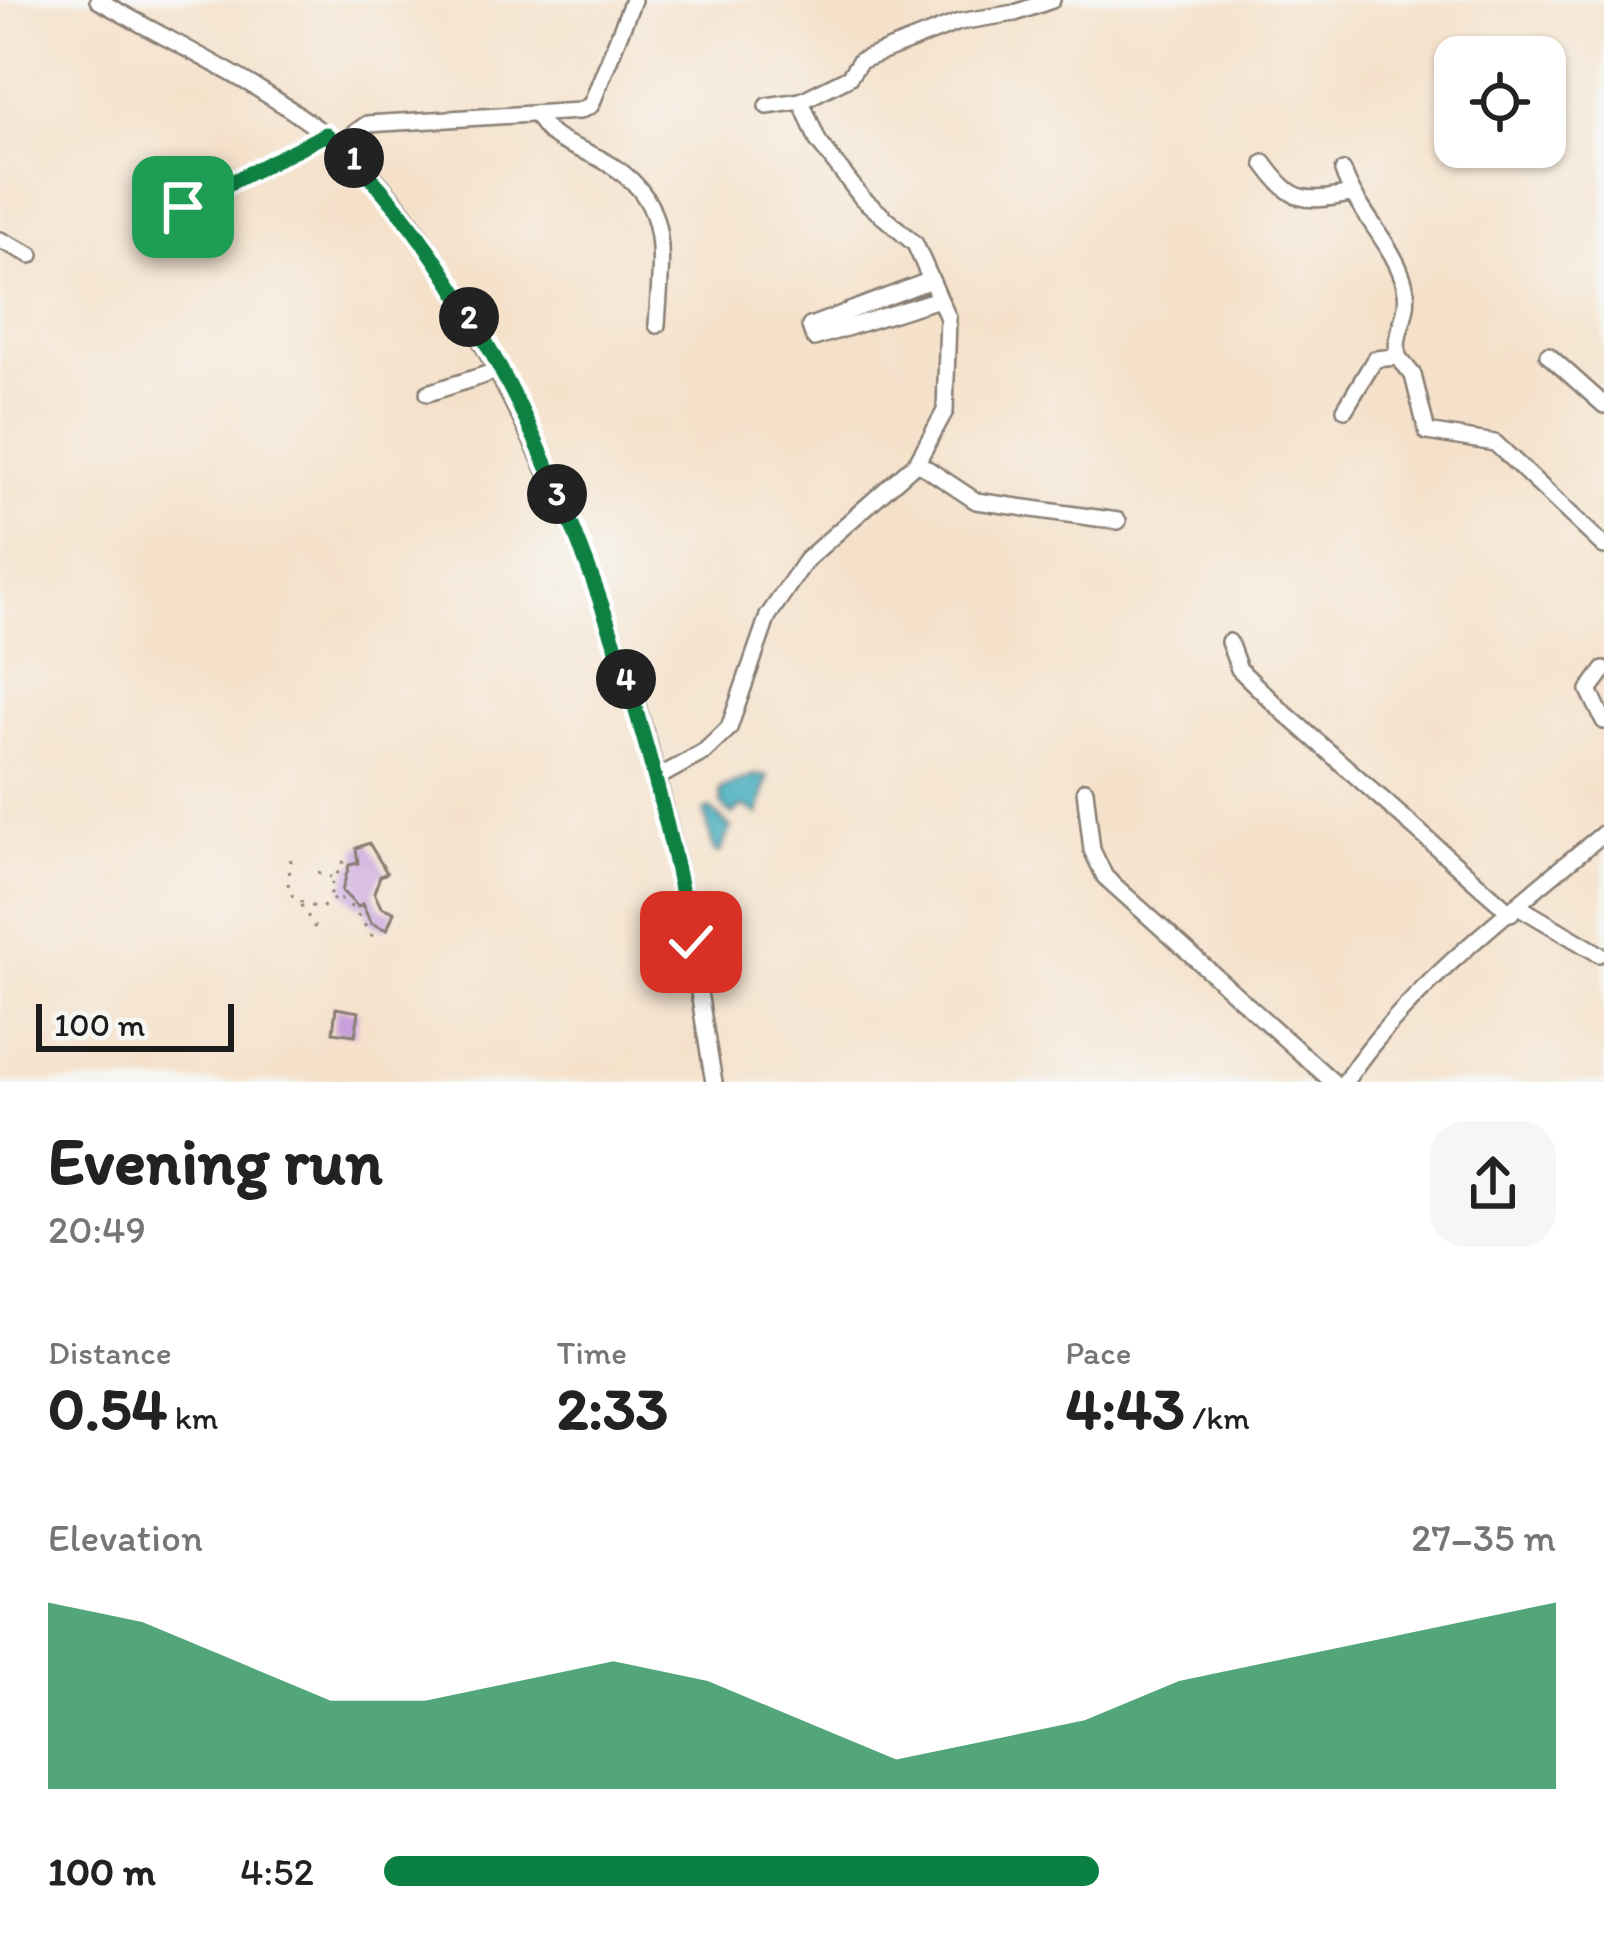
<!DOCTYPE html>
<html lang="en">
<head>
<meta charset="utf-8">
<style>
  :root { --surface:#fff; --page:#f6f6f6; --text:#222; --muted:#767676; --accent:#0b8043 }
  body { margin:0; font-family:Itim,sans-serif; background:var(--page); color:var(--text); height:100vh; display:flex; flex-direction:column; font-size:45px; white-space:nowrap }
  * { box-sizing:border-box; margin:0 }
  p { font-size:39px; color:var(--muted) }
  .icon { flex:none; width:66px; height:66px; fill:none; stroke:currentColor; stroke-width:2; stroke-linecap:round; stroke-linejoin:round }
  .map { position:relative; height:1082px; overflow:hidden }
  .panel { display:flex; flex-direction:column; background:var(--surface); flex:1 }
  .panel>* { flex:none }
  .tools { position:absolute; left:1434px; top:36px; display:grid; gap:24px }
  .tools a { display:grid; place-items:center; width:132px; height:132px; border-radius:24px; background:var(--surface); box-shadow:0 3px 9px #0004; font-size:60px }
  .scale { position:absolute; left:36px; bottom:30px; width:198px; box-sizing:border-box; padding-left:12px; border:6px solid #1c1c1c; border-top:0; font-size:33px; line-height:42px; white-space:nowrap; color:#1c1c1c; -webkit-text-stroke:9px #f6f6f2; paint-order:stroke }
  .pin { position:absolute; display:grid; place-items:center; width:102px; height:102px; color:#fff; margin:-51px; border-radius:24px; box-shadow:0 6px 18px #0006 }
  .km { position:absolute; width:60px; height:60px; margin:-30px; border-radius:50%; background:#222; color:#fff; font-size:33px; line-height:60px; text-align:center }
  .round { display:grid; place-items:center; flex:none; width:126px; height:126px; border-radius:36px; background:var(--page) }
  .headline { display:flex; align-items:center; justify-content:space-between; height:204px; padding:0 48px }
  h1 { font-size:66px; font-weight:800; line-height:90px }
  .figures { display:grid; grid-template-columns:repeat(3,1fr); gap:18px; height:204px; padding:12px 48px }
  .figures div { display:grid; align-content:center }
  .figures b { font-size:60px; font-weight:800 }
  .figures small { font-size:33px; font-weight:400 }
  .figures p { font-size:33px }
  .chart { height:336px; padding:24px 48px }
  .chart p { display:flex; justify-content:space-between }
  .chart svg { width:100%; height:216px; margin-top:12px; fill:var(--accent); opacity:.7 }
  ul { padding:0 48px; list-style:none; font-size:39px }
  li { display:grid; grid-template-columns:192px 144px 1fr; align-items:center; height:90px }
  li i { height:30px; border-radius:15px; background:var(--accent) }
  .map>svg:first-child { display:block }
</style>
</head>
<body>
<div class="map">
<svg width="1604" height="1082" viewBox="0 0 1604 1082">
  <rect width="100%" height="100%" fill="#f6f6f2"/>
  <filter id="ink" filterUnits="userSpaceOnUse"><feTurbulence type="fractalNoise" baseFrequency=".00833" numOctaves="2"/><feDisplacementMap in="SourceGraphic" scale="24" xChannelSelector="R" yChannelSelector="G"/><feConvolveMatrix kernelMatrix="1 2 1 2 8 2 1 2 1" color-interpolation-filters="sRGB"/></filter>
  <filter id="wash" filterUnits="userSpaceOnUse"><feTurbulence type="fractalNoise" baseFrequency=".004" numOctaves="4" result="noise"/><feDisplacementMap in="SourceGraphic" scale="48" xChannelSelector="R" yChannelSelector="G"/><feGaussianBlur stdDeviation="2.7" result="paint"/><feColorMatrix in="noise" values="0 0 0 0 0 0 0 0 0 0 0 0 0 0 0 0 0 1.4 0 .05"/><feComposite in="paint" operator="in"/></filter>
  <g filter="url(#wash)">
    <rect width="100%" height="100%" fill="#f5e1ca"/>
    <g fill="#3ca9bb" stroke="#2c626c" stroke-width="3">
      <polygon points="754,775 768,776 759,815 743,806 732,815 722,805 720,789"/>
      <polygon points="709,808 731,828 720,853 714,851 704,811"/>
    </g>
    <g id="blocks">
      <g fill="#c89edb">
        <polygon points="369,843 387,873 380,876 374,893 381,907 394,912 387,930 371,923 362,904 358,907 342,891 349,865 358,863 356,848"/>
        <polygon points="336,1008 359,1012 355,1035 333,1032"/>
      </g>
    </g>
  </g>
  <g filter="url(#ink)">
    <use href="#blocks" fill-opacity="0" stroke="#887e73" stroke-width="3"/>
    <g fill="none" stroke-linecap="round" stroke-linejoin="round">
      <g stroke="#887e73" stroke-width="20">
        <g id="minor">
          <path d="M98,0c90,52 184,92 261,163 58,53 95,126 131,195 75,142 140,298 176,456 21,88 32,179 48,268"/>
          <polyline points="767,106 801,101 849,77 860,61 959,22 1015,13 1052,0"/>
          <path d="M536,114c10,22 28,29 50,38 88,38 76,94 71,173"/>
          <polyline points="338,145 367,124 579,111 591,105 633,0"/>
          <path d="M1264,163c29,40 39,40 87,31"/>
          <path d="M1343,171c14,41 52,74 62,115 7,29 -12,43 -7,71"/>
          <polyline points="183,207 325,133"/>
          <polyline points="0,240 31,255"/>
          <polyline points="931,280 810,326 814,338 939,299"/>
          <polyline points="1548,355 1604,405"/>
          <polyline points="428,393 497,371"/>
          <polyline points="1345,409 1375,359 1398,357 1413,375 1427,432 1495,443 1604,546"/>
          <polyline points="917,462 976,501 1118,521"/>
          <polyline points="1229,642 1239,669 1279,708 1511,913"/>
          <polyline points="1604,670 1589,690 1604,721"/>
          <polyline points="657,778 704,752 729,728 768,616 806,560 917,462 945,411 948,318 915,244 862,198 818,141 801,101"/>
          <polyline points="1085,790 1092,850 1105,877 1333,1082"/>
          <polyline points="1518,906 1599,954"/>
          <path d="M1345,1082c56,-88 177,-182 259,-249"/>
        </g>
      </g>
      <g stroke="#887e73" stroke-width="3" stroke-dasharray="3 9" stroke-linecap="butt">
        <polyline points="291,859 288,886 294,899 320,909 334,899"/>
        <polyline points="344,861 328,891 353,908 374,939"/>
        <polyline points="318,872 331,877"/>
        <polyline points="301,905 315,928"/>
      </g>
      <use href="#minor" stroke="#fff" stroke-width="15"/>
    </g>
  </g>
  <g fill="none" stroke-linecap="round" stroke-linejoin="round" filter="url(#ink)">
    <g stroke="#fff" stroke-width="24">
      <path id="route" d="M183,207l143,-73c193,166 322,561 365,808"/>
    </g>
    <use href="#route" stroke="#0b8043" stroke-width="15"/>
  </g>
</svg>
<div class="tools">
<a><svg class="icon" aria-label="locate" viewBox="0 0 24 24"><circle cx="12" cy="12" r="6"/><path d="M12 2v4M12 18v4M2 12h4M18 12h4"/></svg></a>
</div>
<div class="scale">100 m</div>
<div class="pin" style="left:183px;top:207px;background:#1e9e55"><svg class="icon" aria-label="arrive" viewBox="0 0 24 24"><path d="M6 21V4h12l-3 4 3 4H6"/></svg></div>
<div class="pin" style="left:691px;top:942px;background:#d93025"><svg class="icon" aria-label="check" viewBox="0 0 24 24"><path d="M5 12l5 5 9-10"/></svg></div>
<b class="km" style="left:354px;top:158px">1</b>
<b class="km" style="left:469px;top:317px">2</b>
<b class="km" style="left:557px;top:494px">3</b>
<b class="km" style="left:626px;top:679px">4</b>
</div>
<section class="panel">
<div class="headline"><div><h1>Evening run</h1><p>20:49</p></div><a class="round"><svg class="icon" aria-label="share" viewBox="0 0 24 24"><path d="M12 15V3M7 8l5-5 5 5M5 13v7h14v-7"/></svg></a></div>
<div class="figures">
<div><p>Distance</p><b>0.54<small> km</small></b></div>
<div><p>Time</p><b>2:33</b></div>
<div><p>Pace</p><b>4:43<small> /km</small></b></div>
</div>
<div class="chart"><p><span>Elevation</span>27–35 m</p>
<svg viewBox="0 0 160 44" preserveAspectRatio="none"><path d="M0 44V6L10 10L20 18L30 26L40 26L50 22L60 18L70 22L80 30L90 38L100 34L110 30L120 22L130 18L140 14L150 10L160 6V44z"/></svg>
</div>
<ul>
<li><b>100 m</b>4:52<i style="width:61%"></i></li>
</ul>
</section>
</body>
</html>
